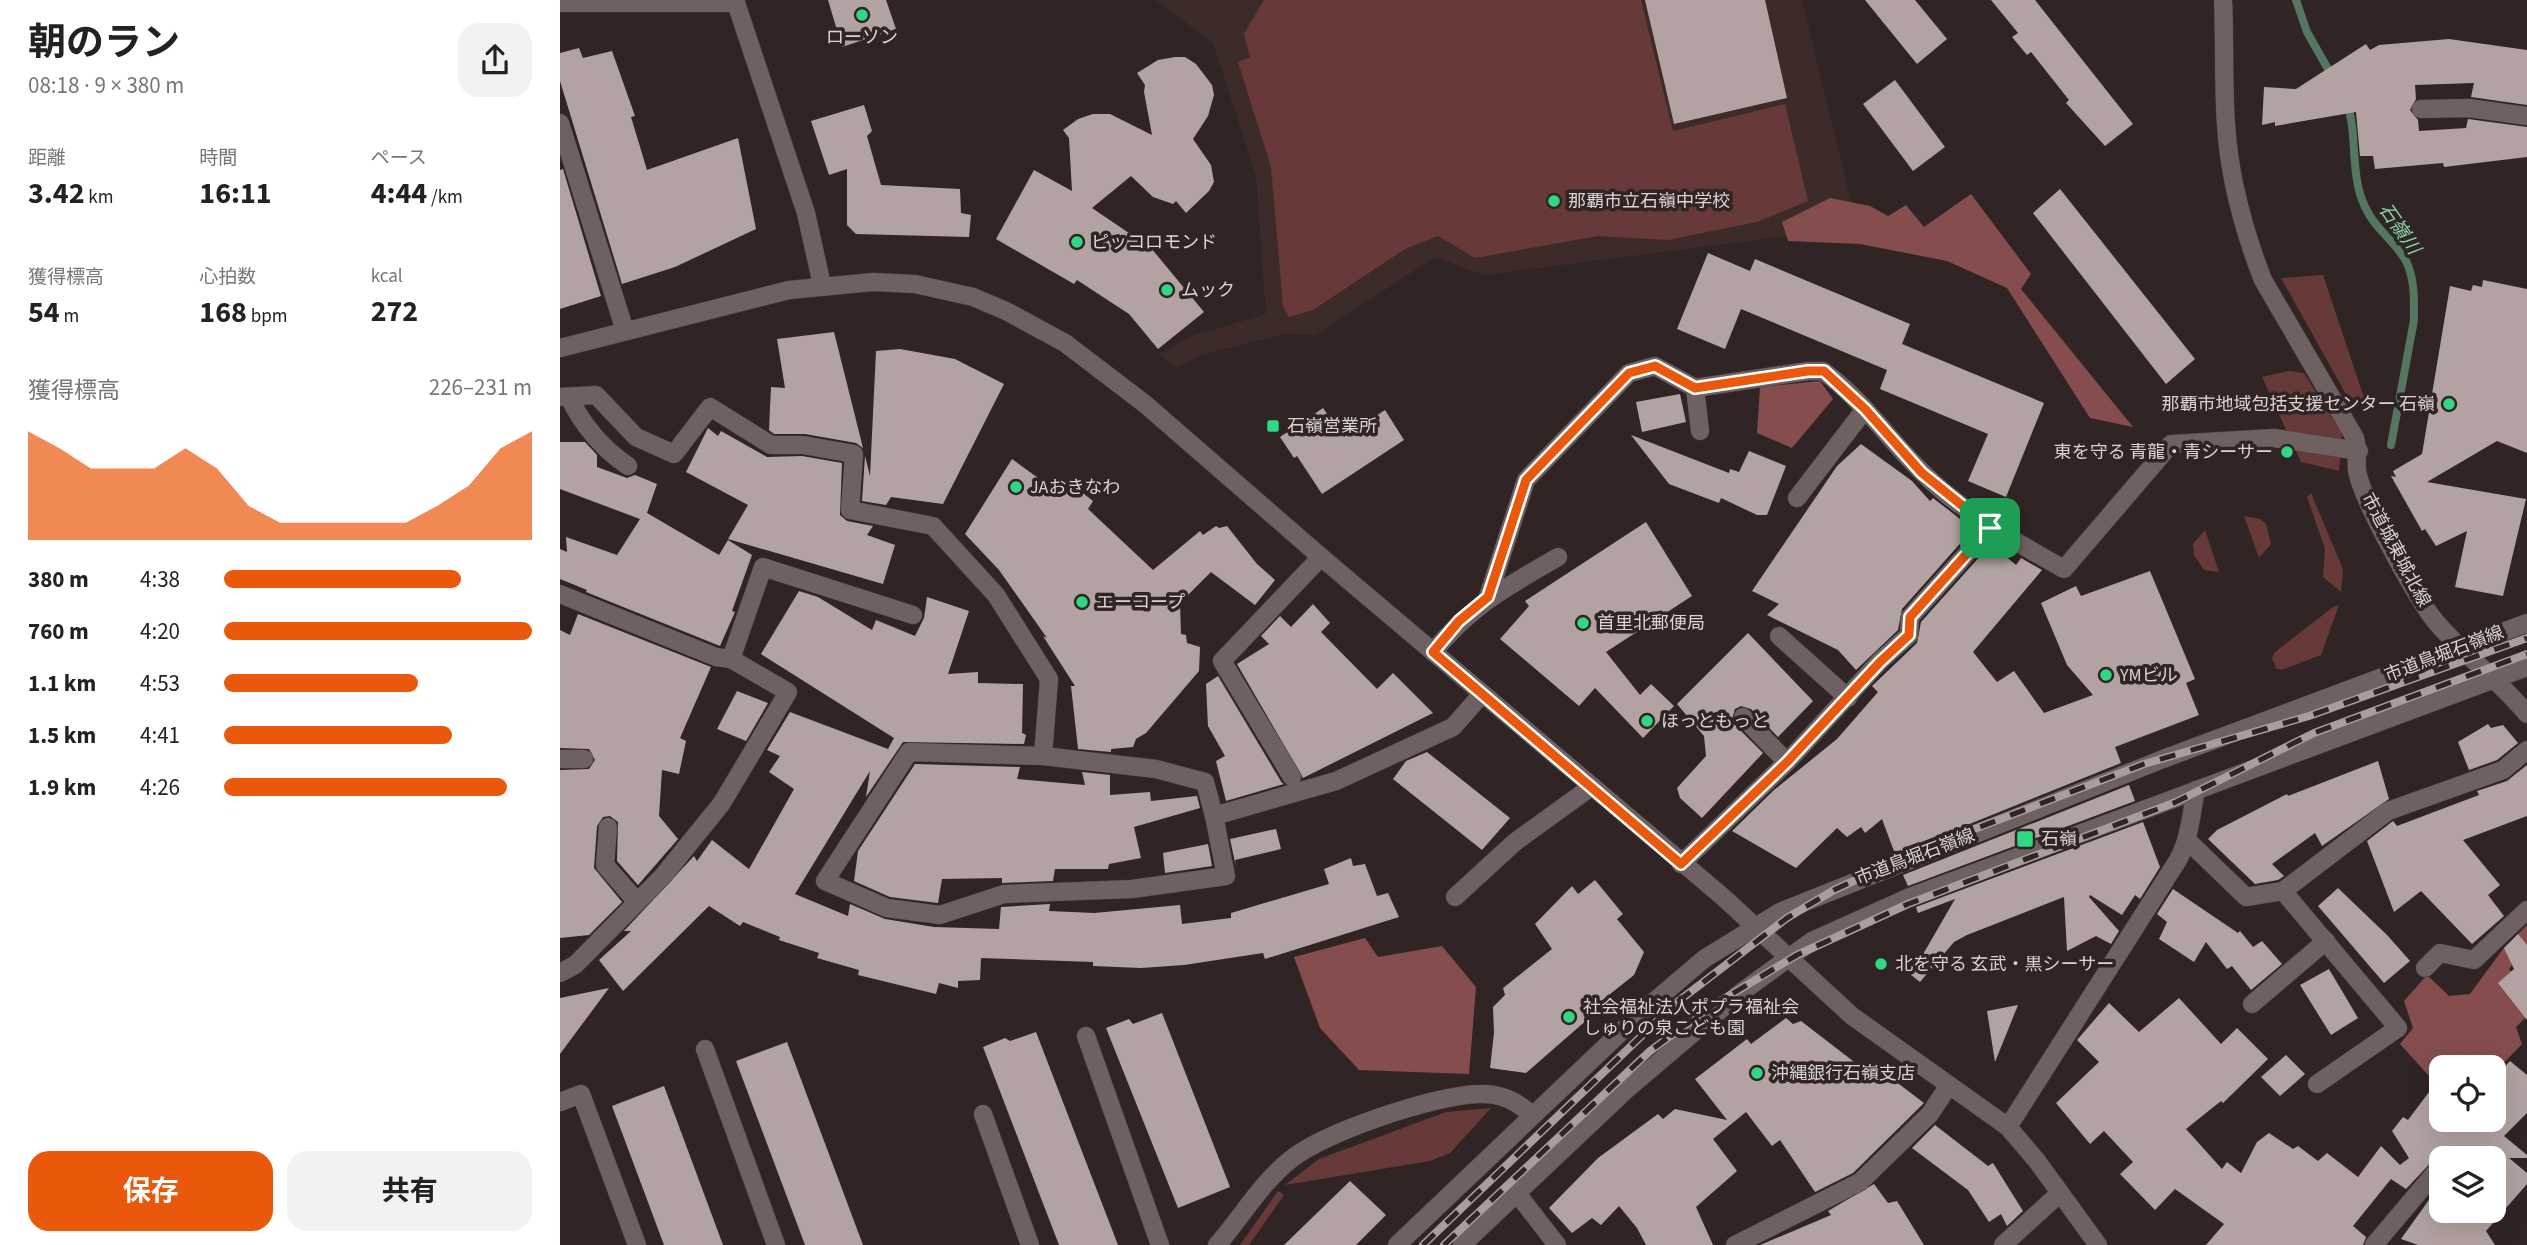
<!DOCTYPE html>
<html lang="ja">
<head>
<meta charset="utf-8">
<style>
  :root { --surface:#fff; --page:#f2f2f2; --text:#222; --muted:#767676; --accent:#ea580c }
  body { margin:0; font-family:"Source Sans 3","Noto Sans JP",sans-serif; background:var(--page); color:var(--text); height:100vh; display:flex; flex-direction:column; font-size:26px; white-space:nowrap }
  * { box-sizing:border-box; margin:0 }
  p { font-size:23px; color:var(--muted) }
  .icon { flex:none; width:38px; height:38px; fill:none; stroke:currentColor; stroke-width:2; stroke-linecap:round; stroke-linejoin:round }
  .map { position:relative; flex:1; overflow:hidden }
  .drawer { display:flex; flex-direction:column; background:var(--surface); width:560px }
  .drawer>* { flex:none }
  .fabs { position:absolute; left:1869px; top:1055px; display:grid; gap:14px }
  .fabs a { display:grid; place-items:center; width:77px; height:77px; border-radius:14px; background:var(--surface); box-shadow:0 7px 28px #0002; font-size:35px }
  .pin { position:absolute; display:grid; place-items:center; width:60px; height:60px; color:#fff; margin:-30px; border-radius:14px; box-shadow:0 4px 10px #0006 }
  .round { display:grid; place-items:center; flex:none; width:74px; height:74px; border-radius:21px; background:var(--page) }
  .headline { display:flex; align-items:center; justify-content:space-between; height:119px; padding:0 28px }
  h1 { font-size:38px; font-weight:700; line-height:52px }
  .figures { display:grid; grid-template-columns:repeat(3,1fr); gap:10px; height:119px; padding:7px 28px }
  .figures div { display:grid; align-content:center }
  .figures b { font-size:30px; font-weight:700 }
  .figures small { font-size:19px; font-weight:400 }
  .figures p { font-size:19px }
  .chart { height:196px; padding:14px 28px }
  .chart p { display:flex; justify-content:space-between }
  .chart svg { width:100%; height:126px; margin-top:7px; fill:var(--accent); opacity:.7 }
  .button { display:flex; gap:14px; margin-top:auto; padding:14px 28px }
  .button a { flex:1; height:80px; border-radius:21px; background:var(--accent); color:#fff; font-size:28px; font-weight:700; line-height:80px; text-align:center }
  .button a+a { background:var(--page); color:var(--text) }
  ul { padding:0 28px; list-style:none; font-size:23px }
  li { display:grid; grid-template-columns:112px 84px 1fr; align-items:center; height:52px }
  li i { height:18px; border-radius:9px; background:var(--accent) }
  main { display:flex; flex:1; min-height:0 }
  .map>svg:first-child { display:block }
</style>
</head>
<body>
<main>
<section class="drawer">
<div class="headline"><div><h1>朝のラン</h1><p>08:18 · 9 × 380 m</p></div><a class="round"><svg class="icon" aria-label="share" viewBox="0 0 24 24"><path d="M12 15V3M7 8l5-5 5 5M5 13v7h14v-7"/></svg></a></div>
<div class="figures">
<div><p>距離</p><b>3.42<small> km</small></b></div>
<div><p>時間</p><b>16:11</b></div>
<div><p>ペース</p><b>4:44<small> /km</small></b></div>
</div>
<div class="figures">
<div><p>獲得標高</p><b>54<small> m</small></b></div>
<div><p>心拍数</p><b>168<small> bpm</small></b></div>
<div><p>kcal</p><b>272</b></div>
</div>
<div class="chart"><p><span>獲得標高</span>226–231 m</p>
<svg viewBox="0 0 160 44" preserveAspectRatio="none"><path d="M0 44V6L10 12L20 19L30 19L40 19L50 12L60 19L70 32L80 38L90 38L100 38L110 38L120 38L130 32L140 25L150 12L160 6V44z"/></svg>
</div>
<ul>
<li><b>380 m</b>4:38<i style="width:77%"></i></li>
<li><b>760 m</b>4:20<i style="width:100%"></i></li>
<li><b>1.1 km</b>4:53<i style="width:63%"></i></li>
<li><b>1.5 km</b>4:41<i style="width:74%"></i></li>
<li><b>1.9 km</b>4:26<i style="width:92%"></i></li>
</ul>
<div class="button"><a>保存</a><a>共有</a></div>
</section>
<div class="map">
<svg width="1967" height="1245" viewBox="0 0 1967 1245">
  <rect width="100%" height="100%" fill="#302524"/>
  <polygon fill="#3d2b2a" points="596,0 1242,0 1297,227 924,275 875,257 756,335 724,334 641,355 616,368 599,354 632,336 706,314 696,176 653,43"/>
  <g fill="#683939">
    <polygon points="704,0 1081,0 1113,131 1225,104 1248,201 1197,222 1108,240 1038,236 915,258 878,236 845,249 753,310 729,317 723,306 711,167 678,62 690,57 684,34"/>
    <polygon points="1763,275 1806,404 1787,396 1721,278"/>
    <polygon points="1729,371 1744,373 1782,434 1779,471 1741,462 1702,377"/>
    <polygon points="1751,493 1783,569 1781,592 1763,577 1765,549 1747,497"/>
    <polygon points="1684,516 1700,519 1706,524 1711,544 1699,558"/>
    <polygon points="1645,530 1659,572 1644,570 1634,555 1633,544"/>
    <polygon points="1779,605 1761,655 1721,670 1716,668 1712,658 1715,652 1773,607"/>
    <polygon points="931,1108 890,1153 870,1161 725,1185 759,1159 886,1112"/>
    <polygon points="718,1191 724,1195 689,1245 680,1245"/>
  </g>
  <g fill="#854d4e">
    <polygon points="1411,194 1471,274 1461,289 1573,427 1530,418 1447,288 1387,261 1300,244 1228,241 1222,222 1270,198 1310,206 1328,216 1346,205 1364,227"/>
    <polygon points="1260,381 1273,399 1232,448 1197,433 1200,387"/>
    <polygon points="1967,925 1967,945 1949,969 1967,991 1967,1016 1956,1027 1962,1044 1934,1073 1934,1068 1881,1068 1881,1075 1870,1077 1840,1044 1853,1028 1844,1001 1867,975 1889,996 1910,994 1943,949"/>
    <polygon points="805,938 818,957 882,946 916,987 909,1074 799,1070 760,1028 734,957"/>
  </g>
  <g fill="none" stroke-linecap="round" stroke-linejoin="round">
    <g stroke="#547761" stroke-width="8">
      <polyline points="1736,0 1747,32 1772,76"/>
      <path d="M1787,103c10,30 4,61 13,91 11,35 31,41 46,67 9,18 8,40 8,59l-23,125"/>
    </g>
  </g>
  <g fill="#b2a3a2">
    <polygon points="268,0 326,0 336,29 282,47"/>
    <polygon points="1085,0 1205,0 1227,98 1114,124"/>
    <polygon points="1305,0 1355,0 1387,39 1357,64"/>
    <polygon points="1431,0 1475,0 1573,124 1545,146 1506,103 1509,100 1471,52 1467,55 1452,37 1458,33"/>
    <polygon points="1889,39 1967,50 1967,105 1911,97 1914,83 1855,85 1856,99 1850,110 1858,120 1859,131 1906,128 1908,119 1967,127 1967,157 1884,167 1883,163 1815,169 1813,156 1800,156 1796,112 1715,126 1715,122 1702,125 1704,87 1736,89 1806,44 1810,50 1819,45"/>
    <polygon points="19,48 23,58 52,51 75,116 71,117 87,170 178,138 196,229 115,267 62,284 0,81 0,53"/>
    <polygon points="615,57 625,57 636,64 652,85 654,95 648,116 633,139 651,165 654,182 649,191 626,213 616,201 613,204 593,197 571,176 532,208 591,248 644,312 598,349 569,314 517,280 514,284 436,239 474,170 512,191 509,138 503,130 518,119 533,114 550,114 592,135 584,92 585,85 577,73 598,60"/>
    <polygon points="1335,80 1385,147 1353,171 1303,104"/>
    <polygon points="304,105 312,131 307,136 321,185 400,189 401,213 411,215 409,237 296,234 287,225 287,169 269,175 251,121"/>
    <polygon points="3,169 41,296 0,309 0,170"/>
    <polygon points="1500,189 1635,359 1606,384 1473,213"/>
    <polygon points="1148,253 1190,271 1195,259 1350,324 1342,344 1484,403 1446,497 1408,481 1428,434 1320,389 1327,370 1181,309 1165,349 1117,329"/>
    <polygon points="1923,280 1967,289 1967,453 1937,441 1867,482 1966,499 1943,596 1895,587 1907,531 1876,546 1865,529 1862,531 1831,476 1836,477 1833,471 1862,454 1890,286 1911,291 1913,285 1922,287"/>
    <polygon points="274,332 303,448 296,443 245,434 214,434 209,430 211,387 225,388 217,339"/>
    <polygon points="340,349 395,359 444,384 383,504 331,497 326,505 302,501 305,456 310,476 316,351"/>
    <polygon points="1120,394 1126,422 1082,432 1076,402"/>
    <polygon points="763,408 784,437 825,410 844,440 762,494 737,456 734,458 720,437"/>
    <polygon points="148,428 158,436 161,431 207,457 242,456 282,463 280,515 287,521 313,526 307,535 335,545 323,584 168,539 188,505 126,472"/>
    <polygon points="1071,435 1169,473 1170,469 1179,472 1189,451 1226,466 1207,515 1197,515 1161,498 1159,503 1109,484"/>
    <polygon points="0,442 25,442 37,455 37,467 67,478 75,475 97,484 87,513 159,555 168,540 192,555 172,611 175,612 160,646 26,592 27,590 0,579 0,549 7,552 6,537 57,555 80,519 0,489"/>
    <polygon points="1301,444 1352,481 1370,501 1373,498 1413,529 1342,609 1338,630 1296,670 1278,650 1207,615 1219,604 1192,591 1277,466"/>
    <polygon points="452,459 496,491 506,480 533,501 528,509 593,570 640,531 643,535 656,526 659,528 667,526 697,564 715,580 695,605 651,572 620,603 621,634 626,635 627,643 640,647 639,671 586,733 576,739 573,747 551,749 551,752 518,749 511,686 515,686 483,636 487,638 439,570 405,534"/>
    <polygon points="1086,522 1132,596 1046,652 1080,695 1091,684 1114,706 1083,738 1035,688 1019,706 940,639 969,606 965,601"/>
    <polygon points="1431,544 1456,565 1461,558 1482,570 1413,652 1437,682 1454,671 1484,713 1533,695 1507,665 1481,603 1516,586 1521,596 1590,571 1635,679 1626,683 1639,715 1555,747 1561,763 1335,854 1322,819 1305,833 1301,827 1287,837 1277,828 1236,868 1172,831 1214,790 1277,739 1318,692 1312,686 1357,643 1361,622"/>
    <polygon points="239,591 258,597 312,630 316,620 355,636 364,618 367,597 409,611 388,674 418,672 418,683 463,684 462,733 466,735 464,744 343,742 306,797 310,771 235,894 288,916 290,904 325,919 374,927 439,929 441,907 490,904 489,911 534,913 620,905 622,924 671,918 671,913 769,884 764,869 791,858 793,866 805,864 817,896 828,893 839,917 705,959 703,953 624,965 581,968 533,966 533,962 421,958 420,980 398,981 398,988 379,983 376,994 298,975 299,970 257,958 259,953 219,940 220,937 183,922 180,926 149,906 63,991 39,960 71,931 64,931 134,856 137,861 152,840 189,869 234,789 209,772 220,756 207,750 230,712 328,749 334,738 201,654"/>
    <polygon points="753,604 770,623 761,632 817,689 833,673 873,713 743,778 677,664 709,644 701,636 720,616 731,627"/>
    <polygon points="18,614 151,667 120,738 126,741 119,774 102,770 99,816 118,839 78,885 57,861 58,822 50,816 43,817 37,826 34,868 62,902 29,935 0,938 0,770 29,769 35,760 29,749 0,748 0,630 10,635"/>
    <polygon points="1188,633 1253,701 1218,737 1191,709 1181,706 1175,709 1172,719 1174,724 1203,753 1142,818 1120,798 1117,788 1146,756 1144,736 1117,704"/>
    <polygon points="658,676 722,783 724,784 666,801 656,761 665,756 648,726 646,684"/>
    <polygon points="177,691 208,703 186,741 157,729"/>
    <polygon points="1928,724 1931,728 1943,725 1958,743 1937,760 1909,770 1898,742"/>
    <polygon points="867,752 950,818 922,850 833,779 846,761"/>
    <polygon points="1818,761 1829,799 1762,846 1755,833 1712,864 1724,876 1718,880 1695,884 1648,839 1657,830 1727,794 1728,796"/>
    <polygon points="355,764 460,767 457,779 525,785 522,772 550,775 550,795 590,792 591,801 637,796 640,808 574,827 581,858 549,864 548,869 495,869 493,881 442,883 442,878 382,879 378,903 330,897 294,881 298,851"/>
    <polygon points="1967,765 1967,816 1903,840 1940,885 1928,895 1944,916 1912,944 1861,891 1834,912 1807,841 1833,821 1837,826 1919,795 1917,791 1947,781"/>
    <polygon points="1569,785 1575,801 1348,886 1343,875"/>
    <polygon points="1583,822 1600,867 1580,899 1575,895 1562,915 1530,895 1529,897 1559,931 1551,944 1536,936 1507,951 1504,897 1407,935 1394,942 1360,982 1351,975 1395,899 1358,913 1356,907"/>
    <polygon points="716,829 721,849 675,860 676,867 670,839"/>
    <polygon points="648,844 652,866 605,873 603,853"/>
    <polygon points="1035,880 1063,914 1057,919 1084,952 1074,975 1025,1014 1029,1018 966,1073 930,1068 934,1033 933,1007 945,995 943,988 992,949 975,924 1012,886 1018,894"/>
    <polygon points="1778,888 1828,936 1850,961 1824,983 1758,906"/>
    <polygon points="1613,889 1678,933 1680,931 1693,947 1702,941 1722,964 1691,990 1672,966 1667,969 1646,942 1634,962 1599,939 1607,922 1597,914"/>
    <polygon points="1958,934 1967,945 1967,1020 1938,983 1954,969 1944,948"/>
    <polygon points="1769,969 1798,1018 1771,1035 1740,985"/>
    <polygon points="49,988 0,1054 0,998"/>
    <polygon points="1619,998 1661,1044 1677,1028 1708,1059 1663,1103 1661,1101 1626,1129 1662,1169 1667,1162 1681,1173 1697,1142 1709,1133 1733,1149 1738,1146 1758,1161 1767,1153 1798,1177 1821,1146 1840,1165 1849,1158 1832,1131 1843,1117 1848,1120 1881,1076 1881,1120 1934,1120 1934,1078 1950,1061 1967,1075 1967,1113 1944,1136 1967,1155 1967,1158 1949,1158 1967,1173 1967,1184 1926,1231 1935,1245 1858,1245 1841,1239 1881,1183 1881,1211 1934,1211 1934,1158 1877,1156 1846,1189 1831,1179 1793,1226 1806,1237 1803,1245 1646,1245 1664,1224 1615,1189 1595,1210 1560,1174 1573,1162 1544,1131 1530,1144 1496,1103 1539,1062 1517,1040 1549,1003 1579,1032"/>
    <polygon points="1458,1005 1435,1062 1427,1011"/>
    <polygon points="602,1013 670,1187 618,1208 546,1028 569,1019 573,1024"/>
    <polygon points="1226,1018 1233,1024 1241,1021 1315,1078 1318,1068 1364,1103 1293,1173 1255,1192 1220,1140 1212,1146 1186,1112 1153,1139 1177,1171 1136,1207 1153,1245 1086,1245 1077,1228 1059,1206 1041,1225 1032,1218 1012,1233 989,1208 1038,1158 1098,1114 1103,1119 1115,1109 1167,1120 1135,1079 1187,1039 1191,1044"/>
    <polygon points="476,1032 558,1245 499,1245 423,1047 445,1038 450,1041"/>
    <polygon points="227,1042 303,1245 245,1245 176,1061"/>
    <polygon points="1726,1055 1745,1074 1720,1096 1701,1077"/>
    <polygon points="104,1086 163,1245 104,1245 52,1106"/>
    <polygon points="1375,1125 1428,1166 1433,1163 1463,1211 1447,1226 1441,1214 1429,1222 1408,1190 1352,1148"/>
    <polygon points="790,1181 826,1215 796,1245 724,1245"/>
    <polygon points="1314,1184 1328,1203 1337,1201 1364,1245 1200,1245 1271,1215 1268,1211"/>
  </g>
  <g fill="none" stroke-linecap="round" stroke-linejoin="round">
    <g stroke="#4b4141" stroke-width="19">
      <g id="minor">
        <path d="M1663,0c2,41 0,83 3,124 3,52 18,107 37,156l92,158c3,11 1,21 2,32 3,26 61,131 79,152 28,33 63,58 91,92"/>
        <polyline points="1861,109 1909,108 1967,116"/>
        <polyline points="0,123 65,331"/>
        <polyline points="1135,388 1140,431"/>
        <polyline points="0,397 36,395 76,437 114,454 150,407 211,445 243,445 294,454 290,510 373,526 436,595 489,679 483,756 349,752 265,881 327,908 380,915 444,894 572,889 666,876 654,816 776,781 893,727 922,694"/>
        <path d="M9,397c13,27 34,52 59,69"/>
        <polyline points="1237,498 1305,409"/>
        <polyline points="0,594 156,657 171,659 203,567 353,615"/>
        <path d="M928,597l38,-117 103,-107 26,-7 40,22 113,-17h15c39,28 65,68 99,101 41,41 92,69 142,97l107,-125 103,-6 85,13"/>
        <polyline points="1219,636 1288,698"/>
        <path d="M873,652c39,-47 73,-65 125,-95"/>
        <polyline points="1183,717 1227,762"/>
        <polyline points="483,756 596,769 645,782 654,816"/>
        <polyline points="0,759 24,759"/>
        <polyline points="732,777 662,661 761,557"/>
        <polyline points="48,827 45,865 77,902"/>
        <polyline points="1628,841 1686,897 1723,891 1828,811 1943,770 1967,750"/>
        <polyline points="1121,864 1227,762 1320,661 1349,635 1350,617 1430,528"/>
        <polyline points="1723,891 1838,1028 1757,1084"/>
        <polyline points="895,897 955,842 1031,787"/>
        <polyline points="1865,968 1880,953 1914,960 1967,910"/>
        <polyline points="0,973 15,965 103,876 162,803 228,692 171,659"/>
        <polyline points="1692,1004 1766,941"/>
        <polyline points="526,1036 600,1245"/>
        <polyline points="145,1049 216,1245"/>
        <polyline points="0,1102 21,1094 77,1245"/>
        <polyline points="423,1114 470,1245"/>
        <path d="M1448,1127l170,-267c12,-22 13,-46 18,-70"/>
        <polyline points="956,1192 997,1245"/>
        <path d="M657,1245c25,-28 43,-61 73,-85 34,-28 145,-65 189,-66 22,-1 37,7 53,21"/>
        <polyline points="1175,1245 1300,1182 1370,1114 1389,1085"/>
        <polyline points="1443,1245 1500,1193"/>
        <polyline points="1814,1245 1880,1167"/>
      </g>
    </g>
    <g stroke="#4b4141" stroke-width="19">
      <g id="tertiary">
        <polyline points="175,0 246,213 262,285"/>
        <polyline points="0,3 176,3"/>
        <polyline points="0,348 229,290 313,282 355,284 413,297 446,311 505,343 585,404 761,557 1163,897 1292,1016 1448,1127 1477,1161 1538,1245"/>
        <polyline points="837,1245 1084,1010 1144,959 1220,912 1603,759 1967,623"/>
        <polyline points="902,1245 1066,1090 1179,994 1252,941 1350,897 1967,667"/>
      </g>
    </g>
    <use href="#minor" stroke="#6f6161" stroke-width="18"/>
    <use href="#tertiary" stroke="#6f6161" stroke-width="18"/>
    <g stroke="#a79e9d" stroke-width="8">
      <g id="rail">
        <polyline points="863,1245 1116,1003 1227,918 1274,890 1365,848 1584,764 1749,716 1967,638"/>
        <polyline points="884,1245 1090,1051 1147,1009 1237,955 1348,904 1616,802 1754,733 1967,654"/>
      </g>
    </g>
    <use href="#rail" stroke="#302524" stroke-width="5" stroke-dasharray="16" stroke-linecap="butt"/>
  </g>
  <g fill="none" stroke-linecap="round" stroke-linejoin="round">
    <g stroke="#fff" stroke-width="14">
      <polygon id="route" points="1095,366 1135,388 1248,371 1264,371 1305,409 1362,473 1430,528 1350,617 1349,635 1320,662 1227,762 1121,864 873,652 899,621 928,597 966,480 1069,373"/>
    </g>
    <use href="#route" stroke="#ea580c" stroke-width="9"/>
  </g>
  <g fill="#30d882" stroke="#302524" stroke-width="2.5">
    <circle cx="302" cy="15" r="7"/>
    <circle cx="994" cy="201" r="7"/>
    <circle cx="517" cy="242" r="7"/>
    <circle cx="607" cy="290" r="7"/>
    <circle cx="1889" cy="404" r="7"/>
    <rect x="706" y="419" width="14" height="14" rx="3.5"/>
    <circle cx="1727" cy="452" r="7"/>
    <circle cx="456" cy="487" r="7"/>
    <circle cx="522" cy="602" r="7"/>
    <circle cx="1023" cy="623" r="7"/>
    <circle cx="1546" cy="675" r="7"/>
    <circle cx="1087" cy="721" r="7"/>
    <rect x="1456" y="830" width="18" height="18" rx="3.5"/>
    <circle cx="1321" cy="964" r="7"/>
    <circle cx="1009" cy="1017" r="7"/>
    <circle cx="1197" cy="1073" r="7"/>
  </g>
  <g text-anchor="middle" dominant-baseline="central" stroke-width="7" stroke-linejoin="round" paint-order="stroke">
    <g font-size="18" fill="#dbd3d2" stroke="#302524" text-anchor="start">
      <text x="302" y="37" text-anchor="middle">ローソン</text>
      <text x="1008" y="201">那覇市立石嶺中学校</text>
      <text x="531" y="242">ピッコロモンド</text>
      <text x="621" y="290">ムック</text>
      <text x="1875" y="404" text-anchor="end">那覇市地域包括支援センター 石嶺</text>
      <text x="727" y="426">石嶺営業所</text>
      <text x="1713" y="452" text-anchor="end">東を守る 青龍・青シーサー</text>
      <text x="470" y="487">JAおきなわ</text>
      <text x="536" y="602">エーコープ</text>
      <text x="1037" y="623">首里北郵便局</text>
      <text x="1560" y="675">YMビル</text>
      <text x="1101" y="721">ほっともっと</text>
      <text x="1481" y="839">石嶺</text>
      <text x="1335" y="964">北を守る 玄武・黒シーサー</text>
      <text x="1023" y="1007">社会福祉法人ポプラ福祉会<tspan x="1023" dy="21">しゅりの泉こども園</tspan></text>
      <text x="1211" y="1073">沖縄銀行石嶺支店</text>
    </g>
    <g font-size="18" fill="#dbd3d2" stroke="#302524">
      <text transform="translate(1836 550) rotate(62)">市道城東城北線</text>
      <text transform="translate(1884 654) rotate(-21)">市道鳥堀石嶺線</text>
      <text transform="translate(1355 857) rotate(-21)">市道鳥堀石嶺線</text>
    </g>
    <g font-size="19" font-style="italic" fill="#86d4a2" stroke="#302524">
      <text transform="translate(1839 229) rotate(55)">石嶺川</text>
    </g>
  </g>
</svg>
<div class="fabs">
<a><svg class="icon" aria-label="locate" viewBox="0 0 24 24"><circle cx="12" cy="12" r="6"/><path d="M12 2v4M12 18v4M2 12h4M18 12h4"/></svg></a>
<a><svg class="icon" aria-label="layers" viewBox="0 0 24 24"><path d="M12 4l9 5-9 5-9-5zM3 14l9 5 9-5"/></svg></a>
</div>
<div class="pin" style="left:1430px;top:528px;background:#1e9e55"><svg class="icon" aria-label="arrive" viewBox="0 0 24 24"><path d="M6 21V4h12l-3 4 3 4H6"/></svg></div>
</div>
</main>
</body>
</html>
